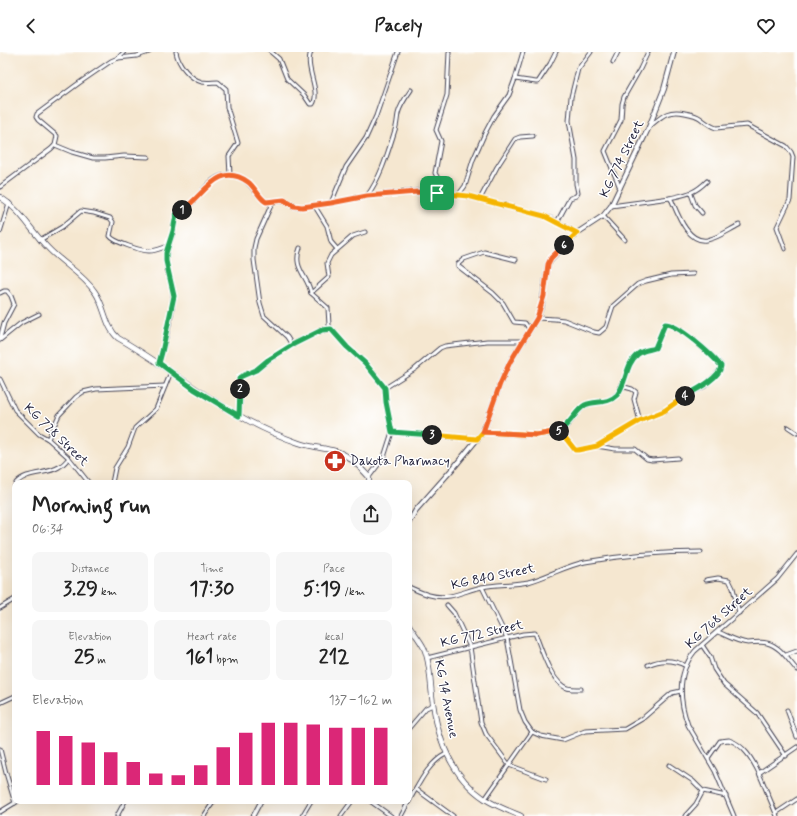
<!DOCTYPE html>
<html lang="en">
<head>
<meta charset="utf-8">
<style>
  :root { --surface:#fff; --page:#f6f6f6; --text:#222; --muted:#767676; --accent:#db2777 }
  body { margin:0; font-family:Mynerve,sans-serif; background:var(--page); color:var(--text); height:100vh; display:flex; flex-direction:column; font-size:15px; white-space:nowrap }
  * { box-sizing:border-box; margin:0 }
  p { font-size:13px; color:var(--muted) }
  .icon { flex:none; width:22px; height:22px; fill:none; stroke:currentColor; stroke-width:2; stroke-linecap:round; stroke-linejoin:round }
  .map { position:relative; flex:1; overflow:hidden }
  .side { position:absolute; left:12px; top:428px; width:400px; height:324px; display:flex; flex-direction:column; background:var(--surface); border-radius:8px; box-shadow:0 4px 16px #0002 }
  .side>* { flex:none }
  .pin { position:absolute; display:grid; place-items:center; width:34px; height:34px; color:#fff; margin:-17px; border-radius:8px; box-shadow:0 2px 6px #0006 }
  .km { position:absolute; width:20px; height:20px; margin:-10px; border-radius:50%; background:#222; color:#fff; font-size:11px; line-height:20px; text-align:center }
  .round { display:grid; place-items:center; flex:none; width:42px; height:42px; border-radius:21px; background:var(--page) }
  .overview { display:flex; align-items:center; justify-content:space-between; height:68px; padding:0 20px }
  h1 { font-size:22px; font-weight:700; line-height:30px }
  .metrics { display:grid; grid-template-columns:repeat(3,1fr); gap:6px; height:68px; padding:4px 20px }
  .metrics div { display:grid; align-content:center; border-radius:8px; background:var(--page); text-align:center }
  .metrics b { font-size:20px; font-weight:700 }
  .metrics small { font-size:11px; font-weight:400 }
  .metrics p { font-size:11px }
  .chart { height:112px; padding:8px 20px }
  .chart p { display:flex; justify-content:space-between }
  .chart svg { width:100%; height:72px; margin-top:4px; stroke:var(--accent); stroke-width:6 }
  header { display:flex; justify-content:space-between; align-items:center; height:52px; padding:0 20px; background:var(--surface); font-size:18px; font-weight:700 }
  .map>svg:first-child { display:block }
</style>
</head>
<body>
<header><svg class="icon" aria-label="back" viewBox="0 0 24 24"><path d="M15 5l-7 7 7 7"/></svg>Pacely<svg class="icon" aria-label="heart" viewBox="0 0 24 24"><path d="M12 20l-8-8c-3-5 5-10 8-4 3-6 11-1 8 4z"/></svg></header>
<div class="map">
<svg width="797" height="764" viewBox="0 0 797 764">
  <rect width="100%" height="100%" fill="#fff"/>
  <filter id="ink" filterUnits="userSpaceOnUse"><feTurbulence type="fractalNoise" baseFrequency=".025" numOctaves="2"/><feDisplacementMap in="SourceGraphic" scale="8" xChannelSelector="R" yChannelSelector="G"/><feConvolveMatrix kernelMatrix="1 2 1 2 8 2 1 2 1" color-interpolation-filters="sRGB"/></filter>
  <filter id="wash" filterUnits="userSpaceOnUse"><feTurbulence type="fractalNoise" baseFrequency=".012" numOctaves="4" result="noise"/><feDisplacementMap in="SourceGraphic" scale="16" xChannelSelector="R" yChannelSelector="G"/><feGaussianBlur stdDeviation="0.9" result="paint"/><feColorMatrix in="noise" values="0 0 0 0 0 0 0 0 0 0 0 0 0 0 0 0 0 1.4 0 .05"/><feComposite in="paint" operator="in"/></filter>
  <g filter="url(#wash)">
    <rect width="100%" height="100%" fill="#f5e7d0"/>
  </g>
  <g filter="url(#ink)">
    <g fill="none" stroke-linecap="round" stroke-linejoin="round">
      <g stroke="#424051" stroke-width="5">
        <g id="minor">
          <path d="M176,0c2,12 14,27 26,30 5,1 11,0 16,0l8,7 1,18 11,36 -9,13 1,19"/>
          <path d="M271,0l8,7 8,20 17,16 6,9h3c8,-13 -9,-37 -2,-52"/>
          <polyline points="118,6 124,0"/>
          <polyline points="613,10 618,0"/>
          <polyline points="515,27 536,30 538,30 550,12 556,0"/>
          <path d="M649,75c13,-11 19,-18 36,-14 5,1 11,2 15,5 5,4 10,8 16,10l31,-3 39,21 5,6 2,5 -3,43 -13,27 8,22"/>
          <polyline points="55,93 72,100 93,106 105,106 124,104 148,105"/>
          <polyline points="0,135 51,97 55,93 57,84 38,68 36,65 37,62 79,31 111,9 118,6 137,4 149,0"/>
          <polyline points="620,136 605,99 621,68 622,52 624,45 640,17 648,0"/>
          <polyline points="437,141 441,132 435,121 441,89 436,78 447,43 449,0"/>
          <polyline points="459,142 465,134 473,108 485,81 494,64 509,43 515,27 523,0"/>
          <polyline points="691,142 695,153 702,161"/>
          <path d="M367,144c14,-19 21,-44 28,-66 2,-5 2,-11 3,-16 2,-9 8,-17 13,-24"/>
          <path d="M670,146c17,-4 24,-4 37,-17"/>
          <polyline points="480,147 497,115 515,87 520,85 533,84"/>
          <polyline points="273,149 256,187 254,196 254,208 260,251 264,264 287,285 292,293"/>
          <polyline points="331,151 346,115 366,86 376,64 398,0"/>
          <polyline points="314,153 327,174 331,190 337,197"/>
          <path d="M611,154l59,-8 2,3c6,14 16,42 35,39 11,-2 22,-10 32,-15"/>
          <polyline points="603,164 625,188"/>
          <polyline points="557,170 570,146 576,144 578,141 576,132 576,108 569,69 571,45 578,17 591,0"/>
          <polyline points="0,180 9,151"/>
          <path d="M40,188l22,-13 19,-16 13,2 16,5 3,4 -3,14c4,6 31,15 39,15 7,0 13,-3 19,-5"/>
          <path d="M300,196c-8,20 8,28 11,45"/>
          <polyline points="516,208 484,200 464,207 458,212 458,214 493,241 503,251 514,270 525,271 530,278"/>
          <polyline points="0,241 4,239 7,239 11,244 14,252 4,271 0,286"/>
          <polyline points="537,266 555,267 564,268 594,280 599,281 606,275 613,254 638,232 646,229 671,223 693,222"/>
          <polyline points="331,277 329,273 328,256 311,241 329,225 327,211 331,203 353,184 365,180"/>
          <polyline points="0,288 21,271 39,262"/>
          <path d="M159,311c5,-19 14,-46 14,-65 1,-14 -7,-26 -7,-39 0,-9 4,-18 7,-26 1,-6 1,-13 4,-18 3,-6 10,-7 14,-11 11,-11 21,-31 40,-29 21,3 21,19 36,27l17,-1 12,6h6l29,-4 36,-7 50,-5 29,2 22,3 76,20 6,2 27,15"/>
          <polyline points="0,327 15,358 39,382 48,387 69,406 89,431"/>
          <polyline points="621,334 632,337 636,340 634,347 640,369"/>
          <polyline points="385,336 415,317 440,296 445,294 487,289 524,289"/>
          <polyline points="239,364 241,340 239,327 240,325 256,318 269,308 292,293 322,278 331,277 347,295 365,311 385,336 386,350 392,380 384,405 369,425"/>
          <polyline points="788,375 797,381"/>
          <polyline points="560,379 575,398 597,394 615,397 635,397 647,407 652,408 678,406"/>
          <polyline points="392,380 477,387"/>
          <path d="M483,380c20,1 59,7 77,-1 11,-5 15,-20 26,-26 10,-5 22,0 31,-11 10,-11 8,-30 21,-40 5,-4 11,-4 17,-6l10,-24c13,0 47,31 56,41l-1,5 -15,16 -18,9 -23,16 -25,10 -42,25"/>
          <polyline points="48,387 59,363 76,345 83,340 96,337 165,334"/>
          <path d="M16,431c11,-12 30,-8 43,-16 4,-2 7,-6 10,-9"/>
          <polyline points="112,431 115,416 128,395 135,376 156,357 171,320"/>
          <polyline points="14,437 15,434"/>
          <polyline points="706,528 718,526 729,528 733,536 739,561"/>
          <path d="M409,535c13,6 26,12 41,9 11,-2 21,-7 32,-9 15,-3 31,-2 46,-5 19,-5 37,-16 57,-20 38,-7 77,-10 116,-10"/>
          <polyline points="482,535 507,586 520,658 525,670 532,680"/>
          <polyline points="447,553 454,561 470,595 481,670 486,682 509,713 546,727"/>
          <polyline points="0,556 15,547"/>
          <path d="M718,580c10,4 19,10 30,11 6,0 13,-2 19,0 13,3 21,17 30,27"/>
          <polyline points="702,593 710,605 714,617 724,632 757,661 786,704"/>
          <polyline points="786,603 797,599"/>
          <path d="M427,606l96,-24 12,-1c6,15 14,43 28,53 5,4 12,3 18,3"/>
          <path d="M648,613c13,-6 25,-6 38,1"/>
          <polyline points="0,651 15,644"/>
          <polyline points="787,658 797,685"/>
          <polyline points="409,676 426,656 433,653"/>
          <polyline points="532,680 541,684 563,688 585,679 625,677 642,667 672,641 681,639"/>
          <polyline points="0,697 6,721 15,751"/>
          <path d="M708,706l12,-17 9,-1c15,5 23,19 30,33"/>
          <polyline points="669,713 693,729 703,739 726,744"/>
          <polyline points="416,737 453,764"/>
          <polyline points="485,747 532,680"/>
          <polyline points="370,749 391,764"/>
          <path d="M409,749c10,-17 19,-38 37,-47"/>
          <polyline points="0,760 18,749"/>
          <polyline points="776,761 797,747"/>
          <polyline points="117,764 125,749"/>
          <polyline points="204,764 214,749"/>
          <polyline points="253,764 261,749"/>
          <polyline points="302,764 311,749"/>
          <polyline points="341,764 352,749"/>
          <polyline points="401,764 409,749"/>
          <polyline points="685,764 696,752 703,739"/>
          <path d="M734,764l-19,-45 -27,-46c-9,-25 -11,-52 7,-74l82,-72 20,-25"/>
          <polyline points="777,764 759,721 797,695"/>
        </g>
      </g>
      <g stroke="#424051" stroke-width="6">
        <polyline id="tertiary" points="409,470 416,458 455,414 483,380 500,332 510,310 537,266 542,253 548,212 551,207 577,181 603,164 611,154 649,75 664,37 674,0"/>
      </g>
      <g stroke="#424051" stroke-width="6">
        <g id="secondary">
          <path d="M0,145c21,13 31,34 48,51 15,16 35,26 47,44 10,14 10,35 23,46 41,23 78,54 120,77 19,11 41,21 61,28 12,4 24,5 36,8 13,3 25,16 34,26v6"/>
          <path d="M409,573c5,8 11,15 15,23 7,16 6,37 9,55 5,37 19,74 52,96 11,7 24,12 36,17"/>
        </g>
      </g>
      <use href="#minor" stroke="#fff" stroke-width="3"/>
      <use href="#tertiary" stroke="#fff" stroke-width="4"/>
      <use href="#secondary" stroke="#fff" stroke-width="4.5"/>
    </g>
  </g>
  <g fill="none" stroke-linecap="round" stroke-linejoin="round" filter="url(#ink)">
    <g stroke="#fff" stroke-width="8">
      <path id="split-1" d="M182,158c21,-12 35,-50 66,-28 7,5 10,15 18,20l18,-2 10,6 8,1 29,-4 36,-7 50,-4 20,1"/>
    </g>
    <g stroke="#fff" stroke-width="8">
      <polyline id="split-2" points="182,158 176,163 173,179 166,201 166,209 174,244 162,300 159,311 194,337 239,364 240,337"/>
    </g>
    <g stroke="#fff" stroke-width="8">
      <polyline id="split-3" points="240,337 239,327 240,325 256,318 268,308 292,293 322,278 331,277 347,295 365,311 385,336 386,350 392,380 432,383"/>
    </g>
    <g stroke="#fff" stroke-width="8">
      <polyline id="split-4" points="432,383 477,387 483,380 537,383 560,379 575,398 578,398 597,394 639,369 664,359 685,344"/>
    </g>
    <g stroke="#fff" stroke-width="8">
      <path id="split-5" d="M559,379c11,-6 16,-20 26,-26 10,-5 22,0 32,-10 10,-12 8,-31 21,-41 5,-4 11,-4 17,-6l10,-24c13,0 47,31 56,42 -1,12 -25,24 -36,30"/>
    </g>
    <g stroke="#fff" stroke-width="8">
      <polyline id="split-6" points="559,379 537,383 483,380 500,332 510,310 537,266 544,244 548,212 551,206 564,193"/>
    </g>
    <g stroke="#fff" stroke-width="8">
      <polyline id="split-7" points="437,141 468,144 544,164 577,181 564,193"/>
    </g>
    <use href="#split-1" stroke="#f0652b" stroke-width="5"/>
    <use href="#split-2" stroke="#22a559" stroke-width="5"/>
    <use href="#split-3" stroke="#22a559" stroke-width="5"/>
    <use href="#split-4" stroke="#f5b400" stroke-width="5"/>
    <use href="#split-5" stroke="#22a559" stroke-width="5"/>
    <use href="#split-6" stroke="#f0652b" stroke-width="5"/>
    <use href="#split-7" stroke="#f5b400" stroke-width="5"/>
  </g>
  <defs>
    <g id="pharmacy-disc" transform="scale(1.15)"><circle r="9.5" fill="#c8321e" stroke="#fff"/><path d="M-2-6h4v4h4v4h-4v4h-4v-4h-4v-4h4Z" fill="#fff"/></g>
  </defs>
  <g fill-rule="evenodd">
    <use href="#pharmacy-disc" x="335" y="409"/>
  </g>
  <g text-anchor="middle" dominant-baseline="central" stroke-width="3" stroke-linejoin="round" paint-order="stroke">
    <g font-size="13" fill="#22223b" stroke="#fff">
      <text transform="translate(622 107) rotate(-64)">KG 774 Street</text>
      <text transform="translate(56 383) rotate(44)">KG 728 Street</text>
      <text transform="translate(493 525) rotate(-12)">KG 840 Street</text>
      <text transform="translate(719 566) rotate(-42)">KG 768 Street</text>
      <text transform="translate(482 582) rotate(-13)">KG 772 Street</text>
      <text transform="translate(446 647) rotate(79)">KG 14 Avenue</text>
    </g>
    <g font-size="13" fill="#22223b" stroke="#fff" text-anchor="start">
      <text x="350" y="409">Dakota Pharmacy</text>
    </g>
  </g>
</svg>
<div class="pin" style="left:437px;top:141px;background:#1e9e55"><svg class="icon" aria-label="arrive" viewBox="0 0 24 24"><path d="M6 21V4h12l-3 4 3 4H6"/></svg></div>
<b class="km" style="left:182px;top:158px">1</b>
<b class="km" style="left:240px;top:337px">2</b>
<b class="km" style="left:432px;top:383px">3</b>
<b class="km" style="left:685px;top:344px">4</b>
<b class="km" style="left:559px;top:379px">5</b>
<b class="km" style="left:564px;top:193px">6</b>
<section class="side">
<div class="overview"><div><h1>Morning run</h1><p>06:34</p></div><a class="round"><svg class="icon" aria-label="share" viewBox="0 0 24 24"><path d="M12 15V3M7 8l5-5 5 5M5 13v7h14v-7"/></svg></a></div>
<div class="metrics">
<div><p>Distance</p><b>3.29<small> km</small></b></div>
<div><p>Time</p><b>17:30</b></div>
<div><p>Pace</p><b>5:19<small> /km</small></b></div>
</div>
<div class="metrics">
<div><p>Elevation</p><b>25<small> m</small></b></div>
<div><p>Heart rate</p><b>161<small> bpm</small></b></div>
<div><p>kcal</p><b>212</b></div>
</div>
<div class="chart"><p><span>Elevation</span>137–162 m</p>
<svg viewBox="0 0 160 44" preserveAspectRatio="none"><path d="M5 44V11M15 44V14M25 44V18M35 44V24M45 44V30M55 44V37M65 44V38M75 44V32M85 44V21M95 44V12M105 44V6M115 44V6M125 44V7M135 44V9M145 44V9M155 44V9"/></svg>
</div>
</section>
</div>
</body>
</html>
